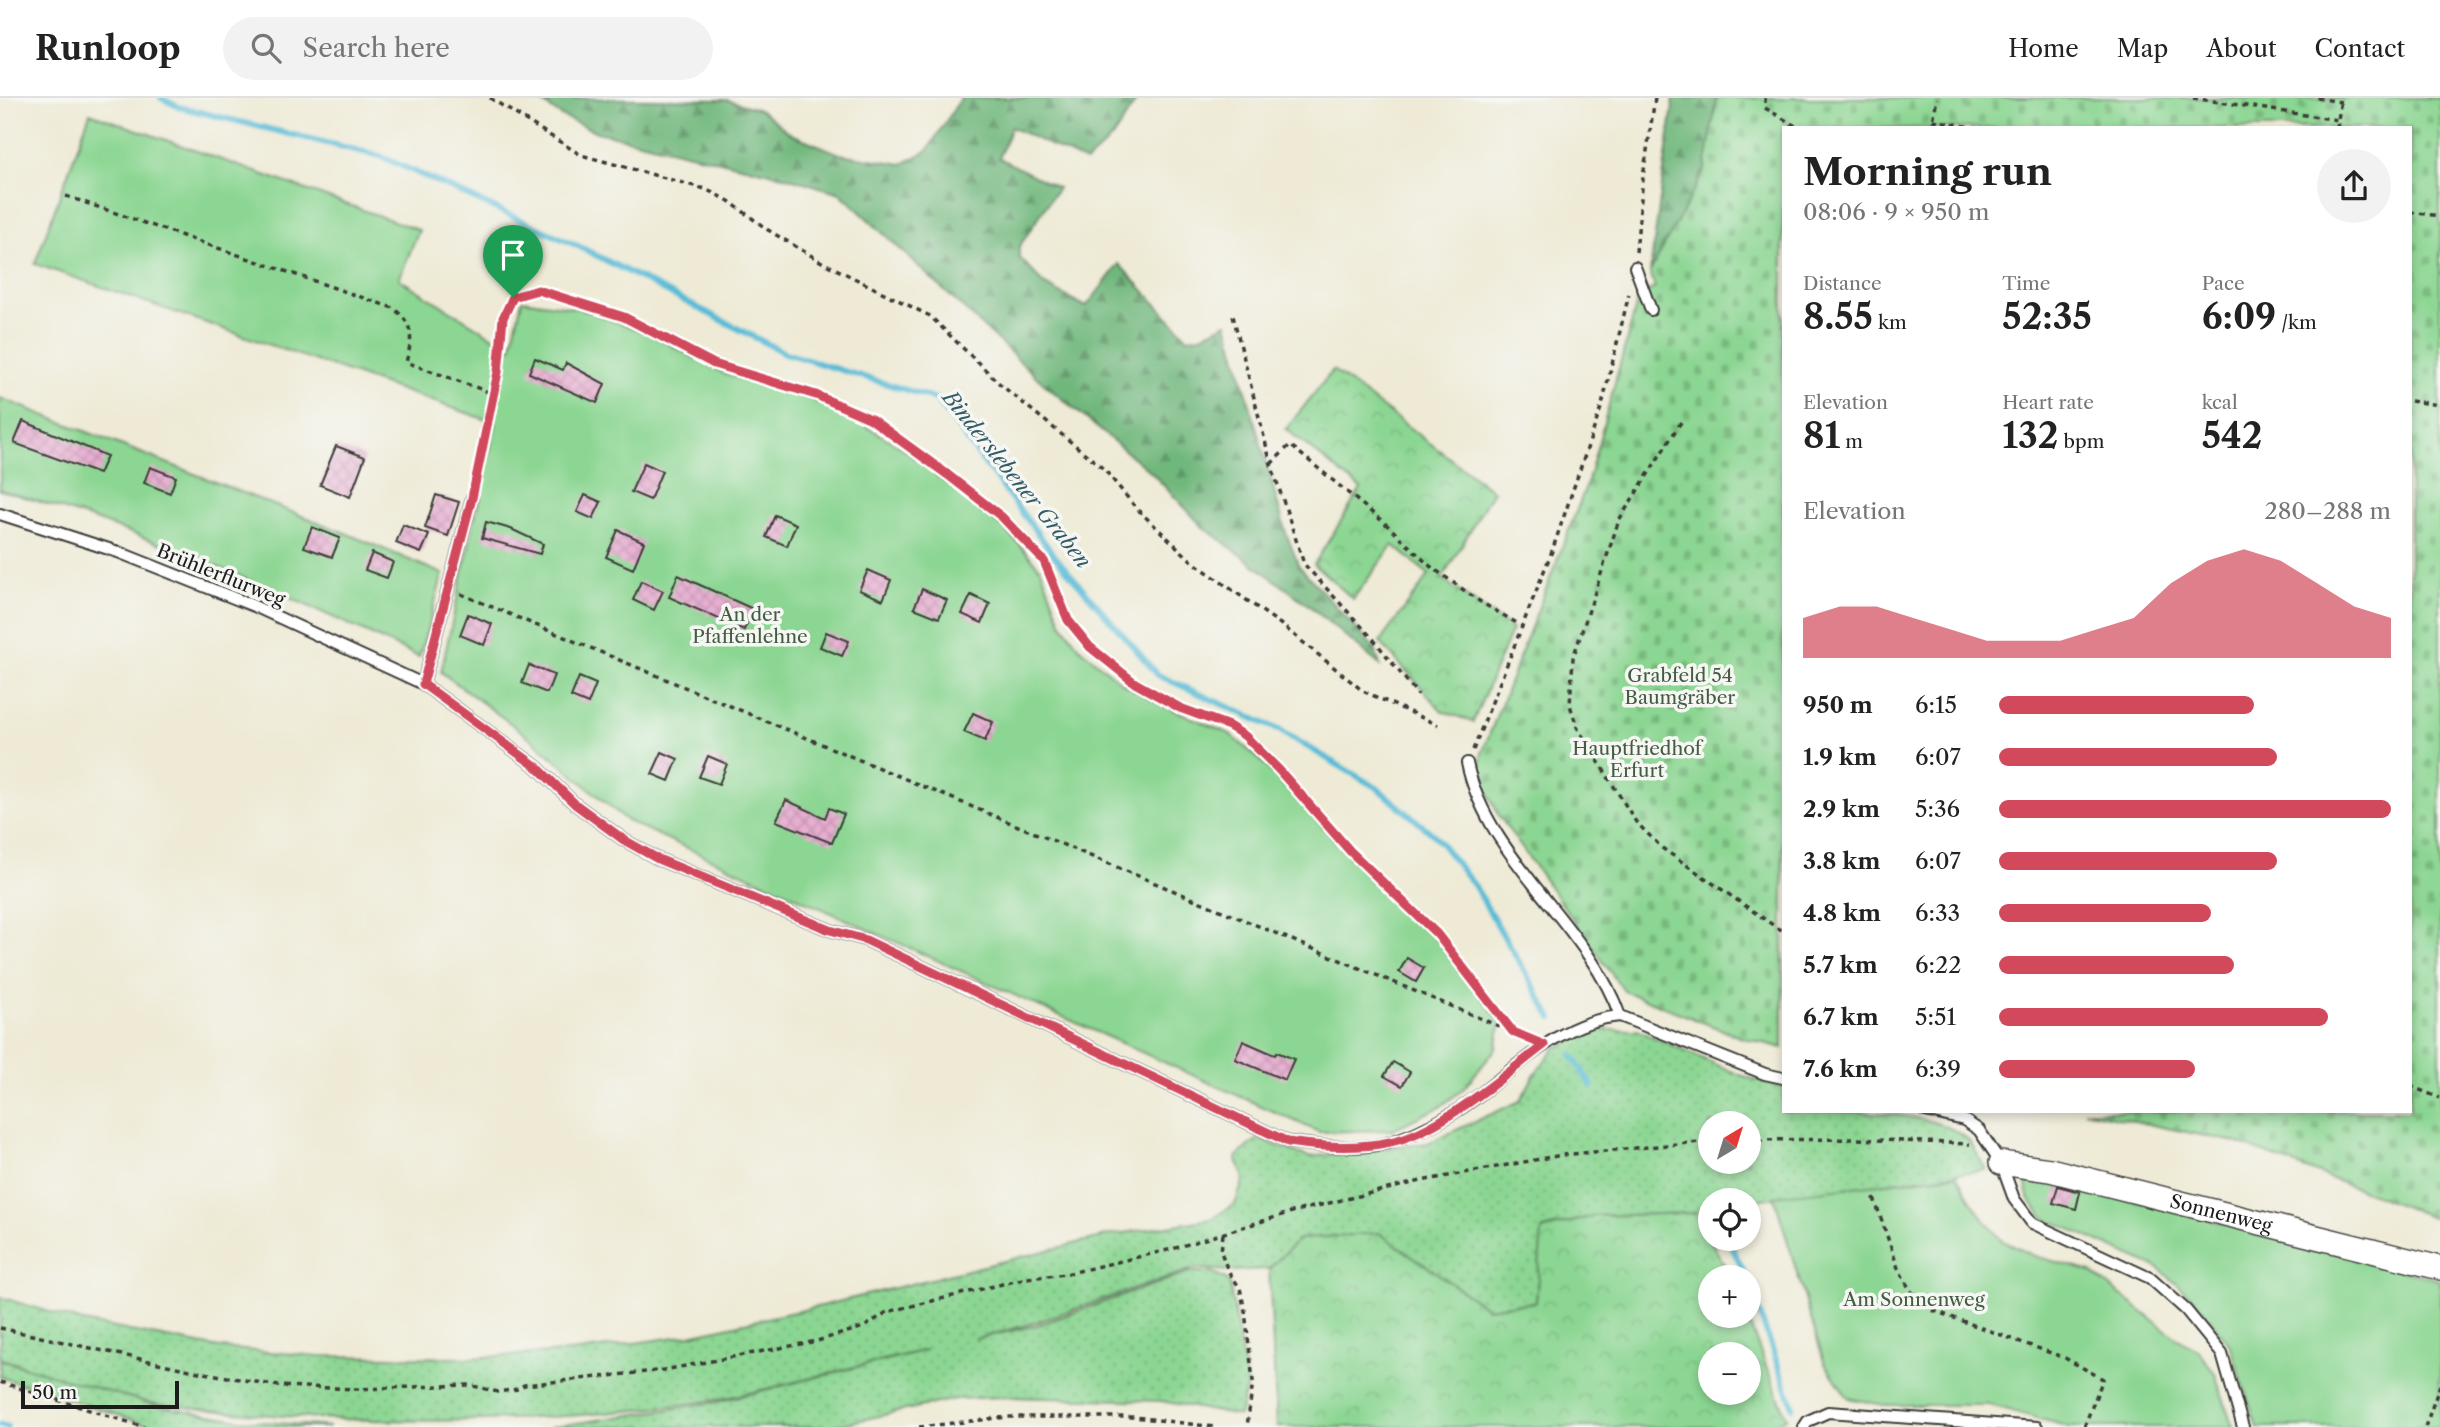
<!DOCTYPE html>
<html lang="en">
<head>
<meta charset="utf-8">
<style>
  :root { --surface:#fff; --page:#f2f2f2; --text:#222; --muted:#767676; --line:#e0e0e0; --accent:#d1495b }
  body { margin:0; font-family:"Libre Caslon Text",serif; background:var(--page); color:var(--text); height:100vh; display:flex; flex-direction:column; font-size:26px; white-space:nowrap }
  * { box-sizing:border-box; margin:0 }
  p { font-size:23px; color:var(--muted) }
  .icon { flex:none; width:38px; height:38px; fill:none; stroke:currentColor; stroke-width:2; stroke-linecap:round; stroke-linejoin:round }
  .map { position:relative; flex:1; overflow:hidden }
  .drawer { position:absolute; left:1782px; top:28px; width:630px; height:987px; display:flex; flex-direction:column; background:var(--surface); border-radius:0px; box-shadow:0 4px 10px #0003 }
  .drawer>* { flex:none }
  .needle { width:46px; rotate:38deg }
  .fabs { position:absolute; left:1698px; top:1013px; display:grid; gap:14px }
  .fabs a { display:grid; place-items:center; width:63px; height:63px; border-radius:50%; background:var(--surface); box-shadow:0 4px 10px #0003; font-size:35px }
  .scale { position:absolute; left:21px; bottom:18px; width:158px; box-sizing:border-box; padding-left:7px; border:4px solid #1c1c1c; border-top:0; font-size:19px; line-height:24px; white-space:nowrap; color:#1c1c1c; -webkit-text-stroke:5px #f6f6f2; paint-order:stroke }
  .pin { position:absolute; display:grid; place-items:center; width:60px; height:60px; color:#fff; margin:-72px -30px; border-radius:50% 50% 50% 0; rotate:-45deg; box-shadow:0 0 7px #0007 }
  .pin .icon { rotate:45deg }
  .round { display:grid; place-items:center; flex:none; width:74px; height:74px; border-radius:37px; background:var(--page) }
  .head { display:flex; align-items:center; justify-content:space-between; height:119px; padding:0 21px }
  h1 { font-size:38px; font-weight:700; line-height:52px }
  .metrics { display:grid; grid-template-columns:repeat(3,1fr); gap:10px; height:119px; padding:7px 21px }
  .metrics div { display:grid; align-content:center }
  .metrics b { font-size:35px; font-weight:700 }
  .metrics small { font-size:19px; font-weight:400 }
  .metrics p { font-size:19px }
  .chart { height:196px; padding:14px 21px }
  .chart p { display:flex; justify-content:space-between }
  .chart svg { width:100%; height:126px; margin-top:7px; fill:var(--accent); opacity:.7 }
  ul { padding:0 21px; list-style:none; font-size:23px }
  li { display:grid; grid-template-columns:112px 84px 1fr; align-items:center; height:52px }
  li i { height:18px; border-radius:9px; background:var(--accent) }
  header { display:flex; align-items:center; gap:42px; box-sizing:border-box; height:98px; padding:0 35px; background:var(--surface); border-bottom:2px solid var(--line) }
  header strong { font-size:33px }
  nav { display:flex; gap:38px; margin-inline-start:auto; font-size:24px }
  .search { width:490px; height:63px; background:var(--page); display:flex; align-items:center; gap:18px; box-sizing:border-box; padding:0 24px; border-radius:38px; color:var(--muted); font-size:26px }
  .map>svg:first-child { display:block }
</style>
</head>
<body>
<header>
<strong>Runloop</strong>
<div class="search"><svg class="icon" aria-label="search" viewBox="0 0 24 24"><circle cx="10" cy="10" r="6"/><path d="M15 15l6 6"/></svg>Search here</div>
<nav><a>Home</a><a>Map</a><a>About</a><a>Contact</a></nav>
</header>
<div class="map">
<svg width="2440" height="1329" viewBox="0 0 2440 1329">
  <defs>
    <pattern id="grass-dots" width="8" height="8" patternUnits="userSpaceOnUse" patternTransform="scale(1.75)"><rect width="8" height="8" fill="#8bd692"/><path d="M2 2h.1M6 6h.1" fill="none" stroke="#77b77d" stroke-width="1.8" stroke-linecap="round"/></pattern>
    <pattern id="forest-firs" width="22" height="20" patternUnits="userSpaceOnUse" patternTransform="scale(1.75)"><rect width="22" height="20" fill="#70b77c"/><path d="M5 1l3.5 6h-7zM16 11l3.5 6h-7z" fill="#5b9465"/></pattern>
    <pattern id="cemetery-stones" width="16" height="16" patternUnits="userSpaceOnUse" patternTransform="scale(1.75)"><rect width="16" height="16" fill="#8bd692"/><path d="M2 7V4a2 2 0 0 1 4 0v3zM10 15v-3a2 2 0 0 1 4 0v3z" fill="#77b77d"/></pattern>
    <pattern id="park-crowns" width="20" height="18" patternUnits="userSpaceOnUse" patternTransform="scale(1.75)"><rect width="20" height="18" fill="#8bd692"/><path d="M2 6a3 3 0 1 1 6 0M12 15a3 3 0 1 1 6 0" fill="none" stroke="#77b77d"/></pattern>
    <pattern id="building-cross-hatch" width="8" height="8" patternUnits="userSpaceOnUse" patternTransform="scale(1.75)"><rect width="8" height="8" fill="#e7aed1"/><path d="M0 0l8 8M0 8l8-8" fill="none" stroke="#c695b3"/></pattern>
  </defs>
  <rect width="100%" height="100%" fill="#f6f6f2"/>
  <filter id="ink" filterUnits="userSpaceOnUse"><feTurbulence type="fractalNoise" baseFrequency=".0143" numOctaves="2"/><feDisplacementMap in="SourceGraphic" scale="14" xChannelSelector="R" yChannelSelector="G"/><feConvolveMatrix kernelMatrix="1 2 1 2 8 2 1 2 1" color-interpolation-filters="sRGB"/></filter>
  <filter id="wash" filterUnits="userSpaceOnUse"><feTurbulence type="fractalNoise" baseFrequency=".00686" numOctaves="4" result="noise"/><feDisplacementMap in="SourceGraphic" scale="28" xChannelSelector="R" yChannelSelector="G"/><feGaussianBlur stdDeviation="1.57" result="paint"/><feColorMatrix in="noise" values="0 0 0 0 0 0 0 0 0 0 0 0 0 0 0 0 0 1.4 0 .05"/><feComposite in="paint" operator="in"/></filter>
  <g filter="url(#wash)">
    <rect width="100%" height="100%" fill="#eeead5"/>
    <g fill="url(#grass-dots)" stroke="#547957" stroke-width="2" fill-rule="evenodd">
      <path d="M1595,932h42l103,45 43,13v23c47,0 146,-4 183,27 8,7 14,23 20,32l-238,31 -38,-1v9l-18,4 -98,3 -51,13 -7,73 -49,6 -108,-75 -79,6 -31,30 -41,2 -32,-3 -162,55 -59,16 63,-14 152,-53h22l17,9 18,104 -8,31 -78,-15 -155,-4 -51,2 -125,28h-280l167,-25 209,-52c-70,15 -140,36 -211,50 -181,27 -376,27 -557,4 -54,-11 -106,-28 -158,-46v-61l83,25 137,26 99,8 153,2 107,-7 111,-16 131,-29 285,-70 105,-17 24,-15 9,-25 -8,-22 22,-18 51,18 119,-14 92,-42 14,-26 21,-27zM1710,1026h38v38h-38z"/>
      <polygon points="0,1262 158,1308 240,1322 330,1329 155,1329 0,1279"/>
    </g>
    <g fill="url(#forest-firs)" stroke="#466a4c" stroke-width="2">
      <polygon points="536,0 727,2 761,12 791,36 840,56 902,66 927,53 961,0 1138,0 1112,40 1086,64 1011,29 999,60 1058,90 1019,149 1019,159 1045,187 1086,209 1119,166 1188,240 1201,238 1227,225 1286,435 1299,468 1375,551 1380,567 1307,506 1203,429 1152,375 1043,285 840,95 783,78 597,34 561,18"/>
      <polygon points="1674,0 1717,0 1705,72 1650,174"/>
    </g>
    <polygon fill="url(#cemetery-stones)" stroke="#547957" stroke-width="2" points="1717,0 2440,0 2440,1122 2235,1044 2084,1013 2410,1013 2410,30 1783,30 1783,950 1740,939 1624,893 1499,718 1480,679 1481,658 1588,383 1639,197 1655,190 1650,174 1705,72"/>
    <g fill="url(#park-crowns)" stroke="#547957" stroke-width="2" fill-rule="evenodd">
      <polygon points="1333,272 1493,393 1442,481 1512,531 1473,624 1442,613 1380,544 1429,477 1393,447 1353,501 1314,466 1361,391 1286,331"/>
      <path d="M1695,1115l36,64 -21,1v38h36l41,102 -21,9h-489l-8,-158 30,-30 80,-6 108,75 49,-6 6,-72 52,-14zM1710,1256h38v39h-38z"/>
    </g>
    <g fill="#8bd692" stroke="#547957" stroke-width="2">
      <polygon points="90,15 419,132 399,181 511,250 522,202 581,211 652,237 727,277 807,300 844,315 899,348 1001,428 1020,447 1041,471 1061,524 1079,549 1123,586 1160,606 1230,636 1264,666 1396,807 1439,844 1501,925 1496,951 1462,992 1440,1009 1391,1032 1319,1034 627,723 529,639 441,574 496,325 35,166"/>
      <path d="M0,300l343,134 100,42 -24,83c-136,-64 -274,-126 -419,-167z"/>
      <polygon points="1956,1077 1976,1111 2001,1142 2032,1157 2091,1174 2175,1239 2199,1253 2215,1276 2233,1329 2069,1329 1990,1307 1884,1307 1848,1300 1824,1264 1774,1098"/>
      <polygon points="2039,1077 2440,1182 2440,1329 2257,1329 2231,1249 2199,1206 2160,1171 2043,1119 2028,1100 2026,1084"/>
    </g>
    <g fill="none" stroke-linecap="round" stroke-linejoin="round">
      <g stroke="#59bcd7" stroke-width="6">
        <polyline points="161,0 179,9 380,58 580,149 785,255 936,301 1057,461 1158,577 1279,632 1377,690 1435,738 1474,787 1552,920"/>
        <polyline points="1572,957 1592,988"/>
        <polyline points="1728,1141 1747,1180"/>
        <polyline points="1748,1183 1793,1309"/>
        <polyline points="0,1327 7,1329"/>
      </g>
    </g>
    <g id="blocks">
      <g fill="url(#building-cross-hatch)">
        <polygon points="535,260 563,272 566,265 605,286 597,305 529,275"/>
        <polygon points="23,323 107,358 99,376 14,345"/>
        <polygon points="336,348 365,359 350,399 320,387"/>
        <polygon points="644,365 662,373 650,402 631,394"/>
        <polygon points="150,369 176,379 170,395 144,385"/>
        <polygon points="436,397 459,404 448,438 425,430"/>
        <polygon points="585,397 601,404 593,421 577,414"/>
        <polygon points="775,417 796,426 787,448 766,439"/>
        <polygon points="486,424 511,431 543,446 540,456 482,440"/>
        <polygon points="403,427 429,437 421,455 396,445"/>
        <polygon points="312,429 340,440 332,459 304,449"/>
        <polygon points="618,432 644,444 633,471 606,459"/>
        <polygon points="372,455 393,464 387,480 365,472"/>
        <polygon points="868,472 891,482 883,502 859,492"/>
        <polygon points="678,477 753,511 744,532 669,499"/>
        <polygon points="641,483 663,493 654,512 633,502"/>
        <polygon points="922,491 947,502 939,520 914,510"/>
        <polygon points="971,497 990,506 982,525 962,516"/>
        <polygon points="468,516 492,526 484,547 460,537"/>
        <polygon points="826,534 849,543 842,558 820,549"/>
        <polygon points="529,567 554,577 547,595 522,585"/>
        <polygon points="579,579 596,586 588,606 571,599"/>
        <polygon points="973,615 993,624 985,643 964,634"/>
        <polygon points="662,654 678,661 669,683 652,676"/>
        <polygon points="708,658 727,666 719,686 699,679"/>
        <polygon points="786,702 825,720 829,710 844,716 832,745 776,723"/>
        <polygon points="1407,860 1424,870 1416,884 1399,874"/>
        <polygon points="1243,943 1275,957 1277,954 1294,961 1285,982 1235,961"/>
        <polygon points="1393,964 1410,974 1402,988 1384,978"/>
        <polygon points="2058,1088 2080,1094 2076,1111 2053,1105"/>
      </g>
    </g>
  </g>
  <g filter="url(#ink)">
    <use href="#blocks" fill-opacity="0" stroke="#3c3b38" stroke-width="2"/>
    <g fill="none" stroke-linecap="round" stroke-linejoin="round">
      <g stroke="#3c3b38" stroke-width="14">
        <g id="lane">
          <polyline points="1635,169 1651,212"/>
          <path d="M0,416l118,38 136,54 169,78 114,83 38,37 49,36 34,19 172,71 36,10 422,202c29,4 78,9 106,-1 27,-9 57,-25 80,-42 44,-33 88,-78 146,-83l145,58 18,4"/>
          <polyline points="423,586 472,400"/>
          <path d="M1467,665c20,97 121,161 153,253"/>
          <polyline points="1925,1013 1964,1022 1979,1032 2001,1065 2014,1101 2032,1125 2150,1180 2186,1212 2222,1256 2243,1329"/>
          <polyline points="1804,1329 1808,1323 1828,1314 2037,1329"/>
        </g>
      </g>
      <g stroke="#3c3b38" stroke-width="26">
        <g id="street">
          <path id="s1" d="M2001,1065l49,7 390,98"/>
        </g>
      </g>
      <g stroke="#3c3b38" stroke-width="3.5" stroke-dasharray="5 5" stroke-linecap="butt">
        <polyline points="490,0 581,57 705,91 729,103 768,132 822,164 930,218 1001,287 1104,371 1137,411 1193,464 1283,528 1363,593 1438,627"/>
        <polyline points="1765,0 1765,10 1799,30"/>
        <polyline points="2193,0 2338,22"/>
        <polyline points="2317,0 2341,4"/>
        <polyline points="1933,22 1977,30"/>
        <polyline points="1932,30 1937,0"/>
        <polyline points="2337,30 2341,0"/>
        <path d="M66,98l327,112c21,16 20,30 13,54l88,32"/>
        <polyline points="2410,114 2440,118"/>
        <polyline points="1636,154 1643,79 1655,0"/>
        <polyline points="1233,218 1271,366 1304,466 1374,542 1418,597"/>
        <polyline points="2410,303 2440,307"/>
        <polyline points="1681,324 1619,422 1573,560 1570,607 1577,629 1636,724 1662,750 1783,834"/>
        <polyline points="1271,366 1290,347 1387,427 1430,468 1482,505 1522,528"/>
        <polyline points="475,388 498,274 503,220 513,199 539,192 624,219 714,266 816,297 871,321 948,377 1002,419 1044,463 1068,522 1090,549 1135,585 1180,610 1229,628 1245,638 1279,672 1350,753 1437,836 1513,934 1528,940"/>
        <polyline points="461,496 1513,934"/>
        <polyline points="1473,652 1552,453 1602,307 1629,196"/>
        <polyline points="2410,988 2440,1000"/>
        <polyline points="1748,1042 1857,1041 1970,1046"/>
        <polyline points="1874,1100 1898,1170 1910,1192 1929,1211 2065,1260 2103,1281 2084,1329"/>
        <polyline points="1223,1136 1221,1154 1228,1173 1240,1190 1245,1213 1253,1283 1247,1329"/>
        <polyline points="0,1230 199,1274 279,1288 357,1291 469,1287 498,1294 518,1291 524,1287 664,1272 817,1243 864,1229 887,1214 1027,1180 1066,1176 1172,1151 1292,1114 1421,1083 1562,1057 1710,1043"/>
        <polyline points="0,1284 144,1329"/>
        <polyline points="919,1329 1007,1319 1135,1319 1214,1329"/>
        <polyline points="2425,1329 2440,1287"/>
      </g>
      <use href="#lane" stroke="#fff" stroke-width="10"/>
      <use href="#street" stroke="#fff" stroke-width="23"/>
    </g>
  </g>
  <g fill="none" stroke-linecap="round" stroke-linejoin="round" filter="url(#ink)">
    <g stroke="#fff" stroke-width="14">
      <path id="route" d="M538,192l86,27 90,47 102,31 55,24 77,56 54,42 42,44 24,59 22,27 45,36 45,25 49,18 16,10 34,34 71,81 87,83 76,98 31,13c-40,30 -105,88 -154,97 -33,7 -69,5 -102,0l-422,-202 -36,-10 -172,-71 -34,-19 -49,-36 -38,-37 -114,-83 49,-186 26,-126 5,-54 10,-21z"/>
    </g>
    <use href="#route" stroke="#d1495b" stroke-width="9"/>
  </g>
  <g text-anchor="middle" dominant-baseline="central" stroke-width="7" stroke-linejoin="round" paint-order="stroke">
    <g font-size="19" fill="#1c1c1c" stroke="#f6f6f2">
      <text transform="translate(221 477) rotate(22)">Brühlerflurweg</text>
      <text stroke="none"><textPath href="#s1" startOffset="226">Sonnenweg</textPath></text>
    </g>
    <g font-size="19" fill="#435d45" stroke="#f6f6f2">
      <text x="750" y="516">An der<tspan x="750" dy="22">Pfaffenlehne</tspan></text>
      <text x="1680" y="577">Grabfeld 54<tspan x="1680" dy="22">Baumgräber</tspan></text>
      <text x="1637" y="650">Hauptfriedhof<tspan x="1637" dy="22">Erfurt</tspan></text>
      <text x="1914" y="1201">Am Sonnenweg</text>
    </g>
    <g font-size="21" font-style="italic" fill="#345c67" stroke="#f6f6f2">
      <text transform="translate(1017 381) rotate(51)">Binderslebener Graben</text>
    </g>
  </g>
</svg>
<div class="fabs">
<a><svg class="needle" viewBox="-14 -14 28 28"><path d="M0-13l5 13h-10z" fill="#e53935"/><path d="M0 13l5-13h-10z" fill="#767676"/></svg></a>
<a><svg class="icon" aria-label="locate" viewBox="0 0 24 24"><circle cx="12" cy="12" r="6"/><path d="M12 2v4M12 18v4M2 12h4M18 12h4"/></svg></a>
<a>+</a>
<a>−</a>
</div>
<div class="scale">50 m</div>
<div class="pin" style="left:513px;top:199px;background:#1e9e55"><svg class="icon" aria-label="arrive" viewBox="0 0 24 24"><path d="M6 21V4h12l-3 4 3 4H6"/></svg></div>
<section class="drawer">
<div class="head"><div><h1>Morning run</h1><p>08:06 · 9 × 950 m</p></div><a class="round"><svg class="icon" aria-label="share" viewBox="0 0 24 24"><path d="M12 15V3M7 8l5-5 5 5M5 13v7h14v-7"/></svg></a></div>
<div class="metrics">
<div><p>Distance</p><b>8.55<small> km</small></b></div>
<div><p>Time</p><b>52:35</b></div>
<div><p>Pace</p><b>6:09<small> /km</small></b></div>
</div>
<div class="metrics">
<div><p>Elevation</p><b>81<small> m</small></b></div>
<div><p>Heart rate</p><b>132<small> bpm</small></b></div>
<div><p>kcal</p><b>542</b></div>
</div>
<div class="chart"><p><span>Elevation</span>280–288 m</p>
<svg viewBox="0 0 160 44" preserveAspectRatio="none"><path d="M0 44V30L10 26L20 26L30 30L40 34L50 38L60 38L70 38L80 34L90 30L100 18L110 10L120 6L130 10L140 18L150 26L160 30V44z"/></svg>
</div>
<ul>
<li><b>950 m</b>6:15<i style="width:65%"></i></li>
<li><b>1.9 km</b>6:07<i style="width:71%"></i></li>
<li><b>2.9 km</b>5:36<i style="width:100%"></i></li>
<li><b>3.8 km</b>6:07<i style="width:71%"></i></li>
<li><b>4.8 km</b>6:33<i style="width:54%"></i></li>
<li><b>5.7 km</b>6:22<i style="width:60%"></i></li>
<li><b>6.7 km</b>5:51<i style="width:84%"></i></li>
<li><b>7.6 km</b>6:39<i style="width:50%"></i></li>
</ul>
</section>
</div>
</body>
</html>
